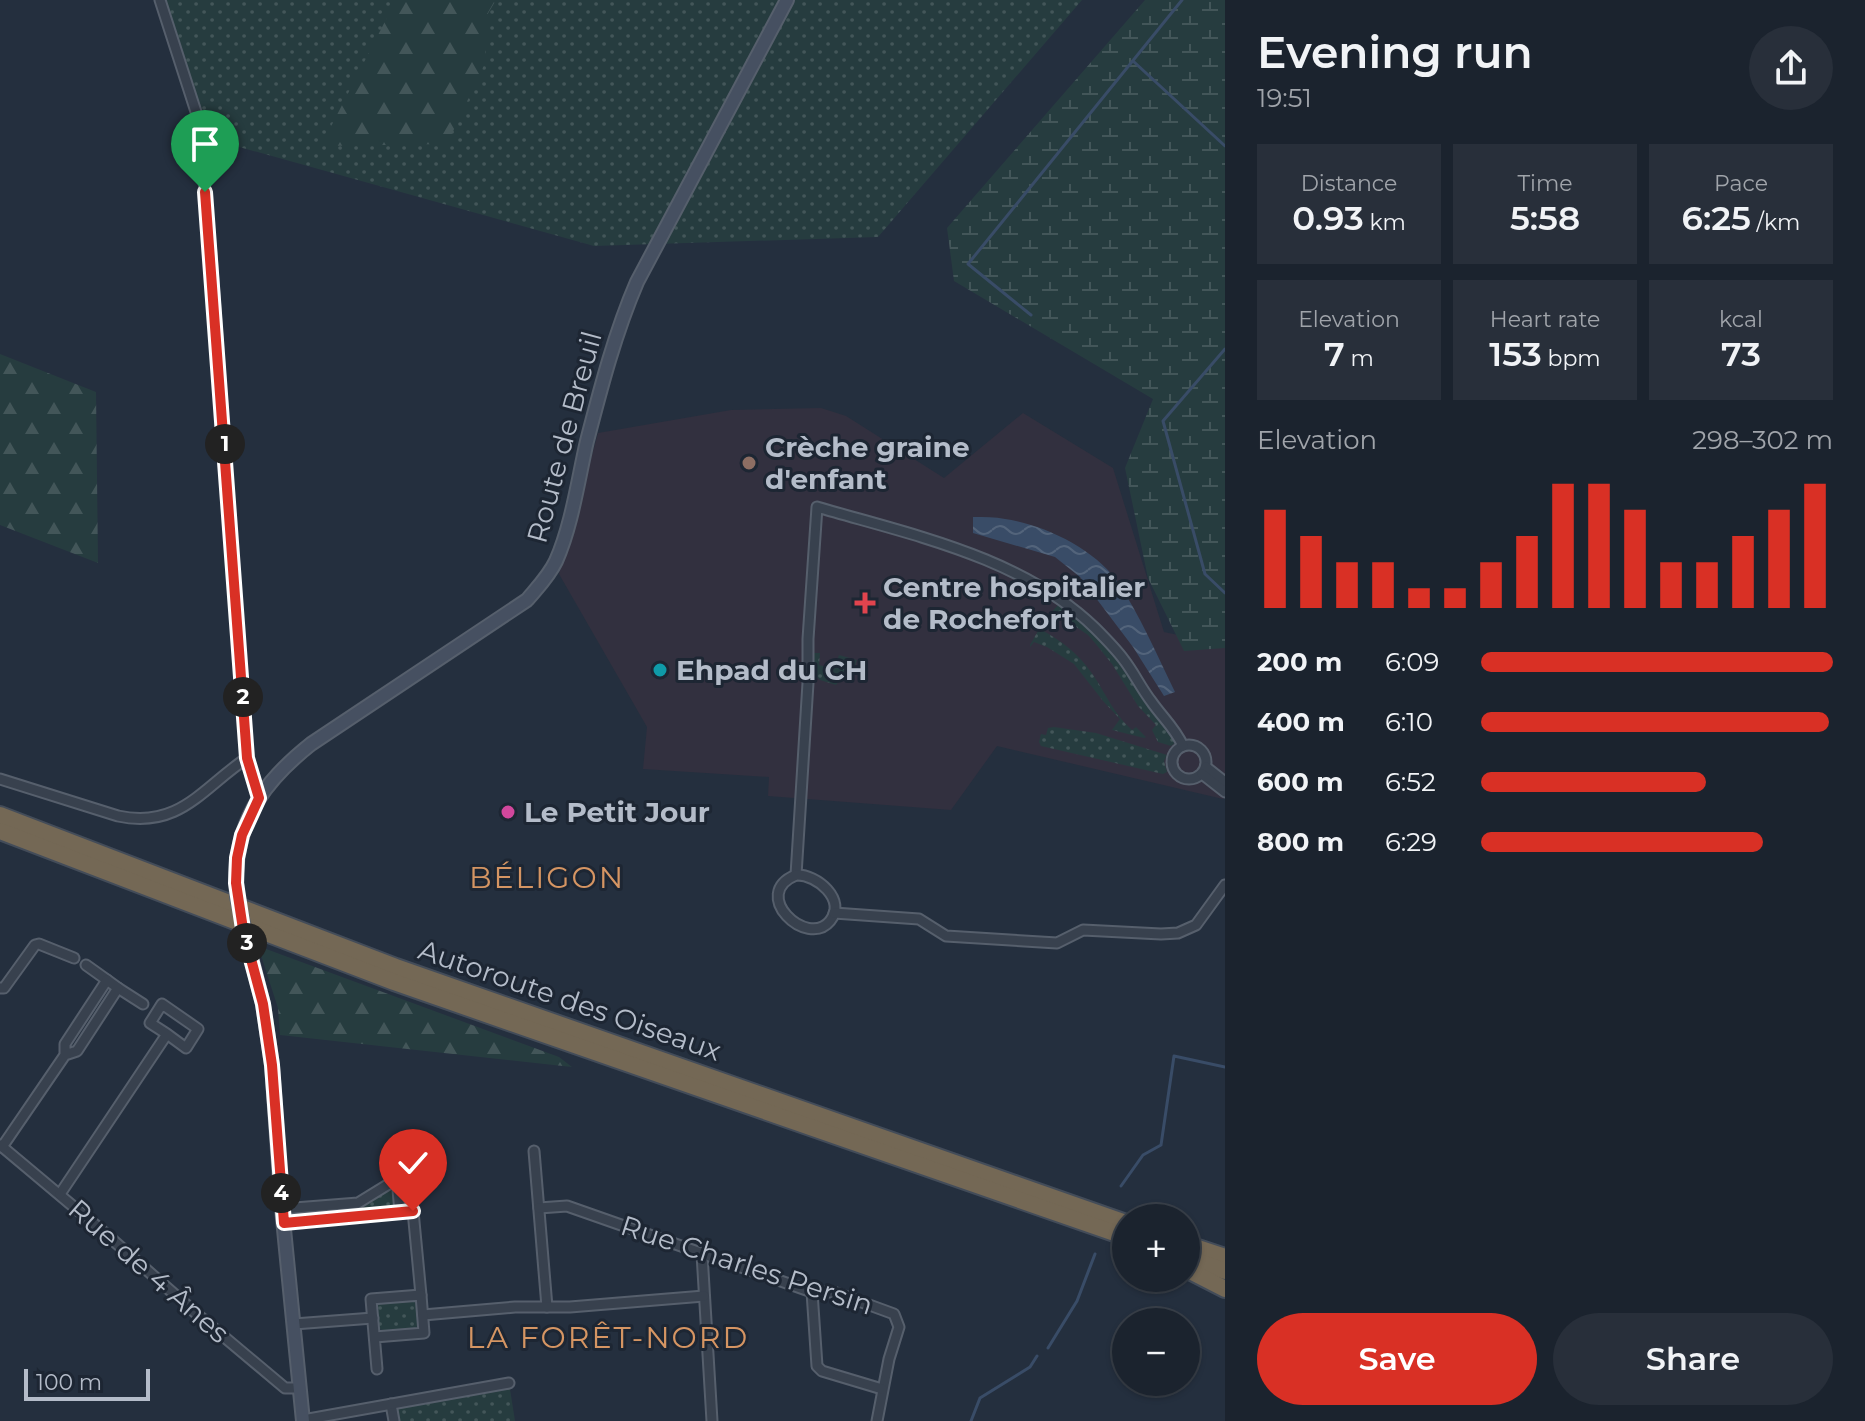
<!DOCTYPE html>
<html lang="en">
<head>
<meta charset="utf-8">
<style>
  :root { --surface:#1b232e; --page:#282f3a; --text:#f1f3f6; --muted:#a0a4aa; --line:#39404a; --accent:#d93025 }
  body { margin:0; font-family:Montserrat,sans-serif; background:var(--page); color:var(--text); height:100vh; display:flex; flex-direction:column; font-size:30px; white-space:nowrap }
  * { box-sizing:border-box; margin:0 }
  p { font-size:26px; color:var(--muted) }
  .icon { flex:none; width:44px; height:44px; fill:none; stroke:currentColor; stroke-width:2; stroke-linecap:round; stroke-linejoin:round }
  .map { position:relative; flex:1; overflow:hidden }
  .details { display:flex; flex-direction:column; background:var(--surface); width:640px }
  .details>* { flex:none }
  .controls { position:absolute; left:1112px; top:1204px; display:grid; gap:16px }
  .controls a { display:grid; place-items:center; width:88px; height:88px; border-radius:50%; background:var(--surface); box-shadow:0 2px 6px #0004,0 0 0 2px var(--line); font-size:40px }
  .scale { position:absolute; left:24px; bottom:20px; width:126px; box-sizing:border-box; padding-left:8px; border:4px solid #b4bcc9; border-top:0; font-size:22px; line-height:28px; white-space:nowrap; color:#b4bcc9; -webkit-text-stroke:6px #1d2633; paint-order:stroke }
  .pin { position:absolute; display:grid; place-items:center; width:68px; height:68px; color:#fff; margin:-82px -34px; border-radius:50% 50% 50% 0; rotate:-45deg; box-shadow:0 0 8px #0007 }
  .pin .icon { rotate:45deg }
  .km { position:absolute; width:40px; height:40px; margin:-20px; border-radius:50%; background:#222; color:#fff; font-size:22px; line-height:40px; text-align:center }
  .round { display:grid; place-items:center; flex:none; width:84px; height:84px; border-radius:42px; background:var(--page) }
  .headline { display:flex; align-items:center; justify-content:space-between; height:136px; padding:0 32px }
  h1 { font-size:44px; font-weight:600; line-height:60px }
  .metrics { display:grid; grid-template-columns:repeat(3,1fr); gap:12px; height:136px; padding:8px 32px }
  .metrics div { display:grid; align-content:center; border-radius:0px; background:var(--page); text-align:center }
  .metrics b { font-size:34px; font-weight:600 }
  .metrics small { font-size:22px; font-weight:400 }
  .metrics p { font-size:22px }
  .chart { height:224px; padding:16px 32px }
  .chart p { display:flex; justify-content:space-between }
  .chart svg { width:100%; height:144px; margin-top:8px; stroke:var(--accent); stroke-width:6 }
  .cta { display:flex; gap:16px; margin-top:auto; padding:16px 32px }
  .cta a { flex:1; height:92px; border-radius:48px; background:var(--accent); color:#fff; font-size:32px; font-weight:600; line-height:92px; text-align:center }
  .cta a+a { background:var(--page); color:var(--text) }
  ul { padding:0 32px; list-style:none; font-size:26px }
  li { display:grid; grid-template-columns:128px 96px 1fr; align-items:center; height:60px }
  li i { height:20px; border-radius:10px; background:var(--accent) }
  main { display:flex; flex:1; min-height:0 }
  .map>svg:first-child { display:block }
</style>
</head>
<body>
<main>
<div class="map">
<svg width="1225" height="1421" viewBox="0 0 1225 1421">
  <defs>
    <pattern id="grass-dots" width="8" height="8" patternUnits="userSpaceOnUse" patternTransform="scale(2)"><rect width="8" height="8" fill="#263c3f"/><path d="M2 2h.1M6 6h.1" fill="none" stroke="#435659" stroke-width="1.8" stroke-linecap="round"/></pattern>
    <pattern id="forest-firs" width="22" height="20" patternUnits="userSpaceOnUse" patternTransform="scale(2)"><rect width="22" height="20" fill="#263c3f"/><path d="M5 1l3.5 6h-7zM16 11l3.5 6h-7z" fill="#435659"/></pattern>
    <pattern id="wetland-marsh" width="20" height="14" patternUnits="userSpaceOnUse" patternTransform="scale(2)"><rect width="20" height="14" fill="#263c3f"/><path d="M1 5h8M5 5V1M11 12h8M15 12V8" fill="none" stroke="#435659"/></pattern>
    <pattern id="water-waves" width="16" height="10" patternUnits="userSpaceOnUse" patternTransform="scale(2)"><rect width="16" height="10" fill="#394c67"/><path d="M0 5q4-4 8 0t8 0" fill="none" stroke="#53647b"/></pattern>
  </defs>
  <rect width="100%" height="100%" fill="#242f3e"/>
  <polygon fill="#32303f" points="821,408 846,416 944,478 1023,413 1113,468 1164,632 1225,645 1225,797 1223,799 997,746 951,810 768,796 769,777 643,769 647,727 559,574 598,433 731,410"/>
  <g fill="url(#grass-dots)">
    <polygon points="156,0 1082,0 878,237 594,246 200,136"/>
    <polygon points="1059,604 1092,632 1116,659 1146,704 1168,730 1176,742 1171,746 1158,742 1152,730 1156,725 1138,706 1112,664 1095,643 1088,635 1054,612 1050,617 1049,615"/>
    <path d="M1042,624h3l-3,6c19,11 36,23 49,42 15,21 21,40 41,58l4,-3 10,10 -2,1 -32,-8 8,-11 -17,-18 -29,-37 -27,-17 -13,-5 -4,5v-2z"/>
    <path d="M814,653h6l-1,12 15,4 5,-14 18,5 -3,9c-13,0 -11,8 -18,16l-16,-5 -7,-7v-18z"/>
    <polygon points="1054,727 1096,733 1167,755 1164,761 1167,772 1163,774 1041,746 1039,742 1041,734 1046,735 1048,728"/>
    <polygon points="397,1179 400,1212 284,1223 282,1209 358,1203"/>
    <path d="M411,1300l6,4 1,22c-9,8 -30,9 -40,2l-1,-21 2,-3z"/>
    <polygon points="509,1383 515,1421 394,1421 391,1404"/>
  </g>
  <g fill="url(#forest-firs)">
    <polygon points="396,0 496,0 487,15 485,63 447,144 321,146"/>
    <polygon points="0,354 96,392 98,563 0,525"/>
    <polygon points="258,946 559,1057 572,1067 280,1035 278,1008"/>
  </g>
  <polygon fill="url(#wetland-marsh)" points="1145,0 1225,0 1225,648 1184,651 1148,578 1125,468 1153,399 954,281 947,228"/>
  <path fill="url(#water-waves)" d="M973,517c11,0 22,0 32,2 39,6 88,29 112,62 22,32 41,76 58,111l-11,4 -31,-49 -53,-70 -25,-20 -82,-24z"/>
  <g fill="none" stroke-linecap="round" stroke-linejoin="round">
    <g stroke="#394c67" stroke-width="3">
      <polyline points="1133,61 1225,146"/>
      <polyline points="1031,315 968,264 1182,0"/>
      <polyline points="1225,349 1163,421 1205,574 1225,593"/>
      <polyline points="1121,1186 1143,1155 1161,1145 1174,1056 1225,1067"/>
      <polyline points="1048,1348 1077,1301 1095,1254"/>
      <polyline points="971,1421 980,1398 1030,1367 1037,1356"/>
    </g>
    <g stroke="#565f6c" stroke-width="13">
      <g id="street">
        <polyline points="160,0 198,118 211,254 247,758 259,798"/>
        <circle cx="1189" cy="762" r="17"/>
        <polyline points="1206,767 1225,782"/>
        <polyline points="1202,774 1225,792"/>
        <path d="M0,779l118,37c62,13 84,-28 129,-58"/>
        <path d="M796,875l12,-192v-44l9,-132c95,28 205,50 278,121 10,10 21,21 29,32 10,13 17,28 27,41 11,16 24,27 32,45"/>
        <path d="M796,875c21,-1 51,25 34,46 -23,28 -81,-27 -34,-46z"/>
        <polyline points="834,913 919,919 946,936 1057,943 1083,930 1161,934 1178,933 1196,925 1225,885"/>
        <polyline points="86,965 107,980"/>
        <polyline points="0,988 4,988 35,945 39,944 74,958"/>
        <polyline points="118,988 143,1004"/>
        <polyline points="0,1145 99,1228 198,1315 285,1388 300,1388"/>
        <polyline points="2,1147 65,1055 77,1051 118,988 107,980 65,1044 65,1055"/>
        <polyline points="534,1151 547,1307"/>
        <polyline points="60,1194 167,1034 186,1048 198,1029 162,1004 150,1023 167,1034"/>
        <polyline points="539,1208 567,1206 812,1292 834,1292 894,1314 899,1327 889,1359 877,1421"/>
        <polyline points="282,1209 358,1203 397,1179 400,1212 284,1223"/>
        <polyline points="400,1212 413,1211 421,1295"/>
        <polyline points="702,1254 712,1421"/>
        <polyline points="812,1292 817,1366 822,1371 882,1389"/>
        <polyline points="423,1315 515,1307 570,1307 704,1296"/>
        <polyline points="294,1324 373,1318"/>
        <polyline points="375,1337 424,1333 421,1295 371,1299 377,1369"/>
        <polyline points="391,1404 394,1421"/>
        <polyline points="303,1420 509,1383"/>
      </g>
    </g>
    <g stroke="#565f6c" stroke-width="16">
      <g id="secondary">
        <path d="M236,873c3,-58 31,-94 75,-129l216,-144c10,-12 22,-24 29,-39 16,-36 22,-81 31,-120 14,-54 28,-108 50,-159l150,-282"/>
        <polyline points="249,949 263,1004 272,1065 282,1209 303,1421"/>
      </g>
    </g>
    <g stroke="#434c59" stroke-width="20">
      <g id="highway">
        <polyline points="0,815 396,967 1126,1223"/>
        <polyline points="0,831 394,982 1126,1237"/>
        <polyline points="1186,1244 1225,1257"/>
        <polyline points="1186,1257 1225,1271"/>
        <polyline points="1186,1269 1225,1289"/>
      </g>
    </g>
    <use href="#street" stroke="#38414e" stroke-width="9"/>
    <use href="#secondary" stroke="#465061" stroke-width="12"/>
    <use href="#highway" stroke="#746855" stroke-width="16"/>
    <g stroke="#565f6c" stroke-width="16" stroke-linecap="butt">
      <polyline id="secondary-bridge" points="236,873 237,897 249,949"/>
    </g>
    <use href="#secondary-bridge" stroke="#465061" stroke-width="12"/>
  </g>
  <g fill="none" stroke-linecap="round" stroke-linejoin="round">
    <g stroke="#fff" stroke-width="16">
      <polyline id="route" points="205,192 247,758 259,798 242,835 237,858 236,883 243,929 263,1004 272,1065 284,1223 413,1211"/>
    </g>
    <use href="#route" stroke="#d93025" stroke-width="10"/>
  </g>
  <circle fill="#8d6e63" stroke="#1d2633" stroke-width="3" cx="749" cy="463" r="8"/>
  <path fill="#e0444e" stroke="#1d2633" stroke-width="3" d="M861 591h8v8h8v8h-8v8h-8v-8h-8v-8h8z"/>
  <circle fill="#0f9aa8" stroke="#1d2633" stroke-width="3" cx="660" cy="670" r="8"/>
  <circle fill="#d1479c" stroke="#1d2633" stroke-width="3" cx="508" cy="812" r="8"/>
  <g text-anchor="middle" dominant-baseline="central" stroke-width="6" stroke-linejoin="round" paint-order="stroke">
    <g font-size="28" fill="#b4bcc9" stroke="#1d2633">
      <text transform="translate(564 437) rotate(-75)">Route de Breuil</text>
      <text transform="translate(570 1000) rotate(19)">Autoroute des Oiseaux</text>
      <text transform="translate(747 1265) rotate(18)">Rue Charles Persin</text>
      <text transform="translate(149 1271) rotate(41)">Rue de 4 Ânes</text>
    </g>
    <g font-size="28" font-weight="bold" fill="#b4bcc9" stroke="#1d2633" text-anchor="start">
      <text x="765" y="447">Crèche graine<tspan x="765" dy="32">d'enfant</tspan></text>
      <text x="883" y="587">Centre hospitalier<tspan x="883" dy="32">de Rochefort</tspan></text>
      <text x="676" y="670">Ehpad du CH</text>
      <text x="524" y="812">Le Petit Jour</text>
    </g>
    <g font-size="30" letter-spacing="2" fill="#d59563" stroke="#1d2633">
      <text x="547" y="877">BÉLIGON</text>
      <text x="608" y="1337">LA FORÊT-NORD</text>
    </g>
  </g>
</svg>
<div class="controls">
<a>+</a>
<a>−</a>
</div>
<div class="scale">100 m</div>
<div class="pin" style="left:205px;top:192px;background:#1e9e55"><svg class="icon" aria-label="arrive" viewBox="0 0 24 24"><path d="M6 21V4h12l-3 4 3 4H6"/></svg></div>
<div class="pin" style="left:413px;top:1211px;background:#d93025"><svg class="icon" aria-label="check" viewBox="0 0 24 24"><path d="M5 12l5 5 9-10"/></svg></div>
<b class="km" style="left:225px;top:444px">1</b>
<b class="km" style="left:243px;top:697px">2</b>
<b class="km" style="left:247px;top:943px">3</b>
<b class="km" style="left:281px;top:1193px">4</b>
</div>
<section class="details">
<div class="headline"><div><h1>Evening run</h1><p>19:51</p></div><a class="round"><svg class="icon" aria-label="share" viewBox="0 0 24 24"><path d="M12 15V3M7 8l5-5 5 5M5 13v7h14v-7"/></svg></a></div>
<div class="metrics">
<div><p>Distance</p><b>0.93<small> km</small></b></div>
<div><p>Time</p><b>5:58</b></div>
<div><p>Pace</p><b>6:25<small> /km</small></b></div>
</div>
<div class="metrics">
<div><p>Elevation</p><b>7<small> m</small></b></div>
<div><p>Heart rate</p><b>153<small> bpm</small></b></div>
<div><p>kcal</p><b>73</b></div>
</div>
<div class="chart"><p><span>Elevation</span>298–302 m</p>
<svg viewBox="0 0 160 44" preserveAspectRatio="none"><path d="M5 44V14M15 44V22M25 44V30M35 44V30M45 44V38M55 44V38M65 44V30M75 44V22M85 44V6M95 44V6M105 44V14M115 44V30M125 44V30M135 44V22M145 44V14M155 44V6"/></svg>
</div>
<ul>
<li><b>200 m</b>6:09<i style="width:100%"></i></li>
<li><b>400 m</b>6:10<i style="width:99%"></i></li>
<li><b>600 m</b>6:52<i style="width:64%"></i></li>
<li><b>800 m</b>6:29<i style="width:80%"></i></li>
</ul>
<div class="cta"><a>Save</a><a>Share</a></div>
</section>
</main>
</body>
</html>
